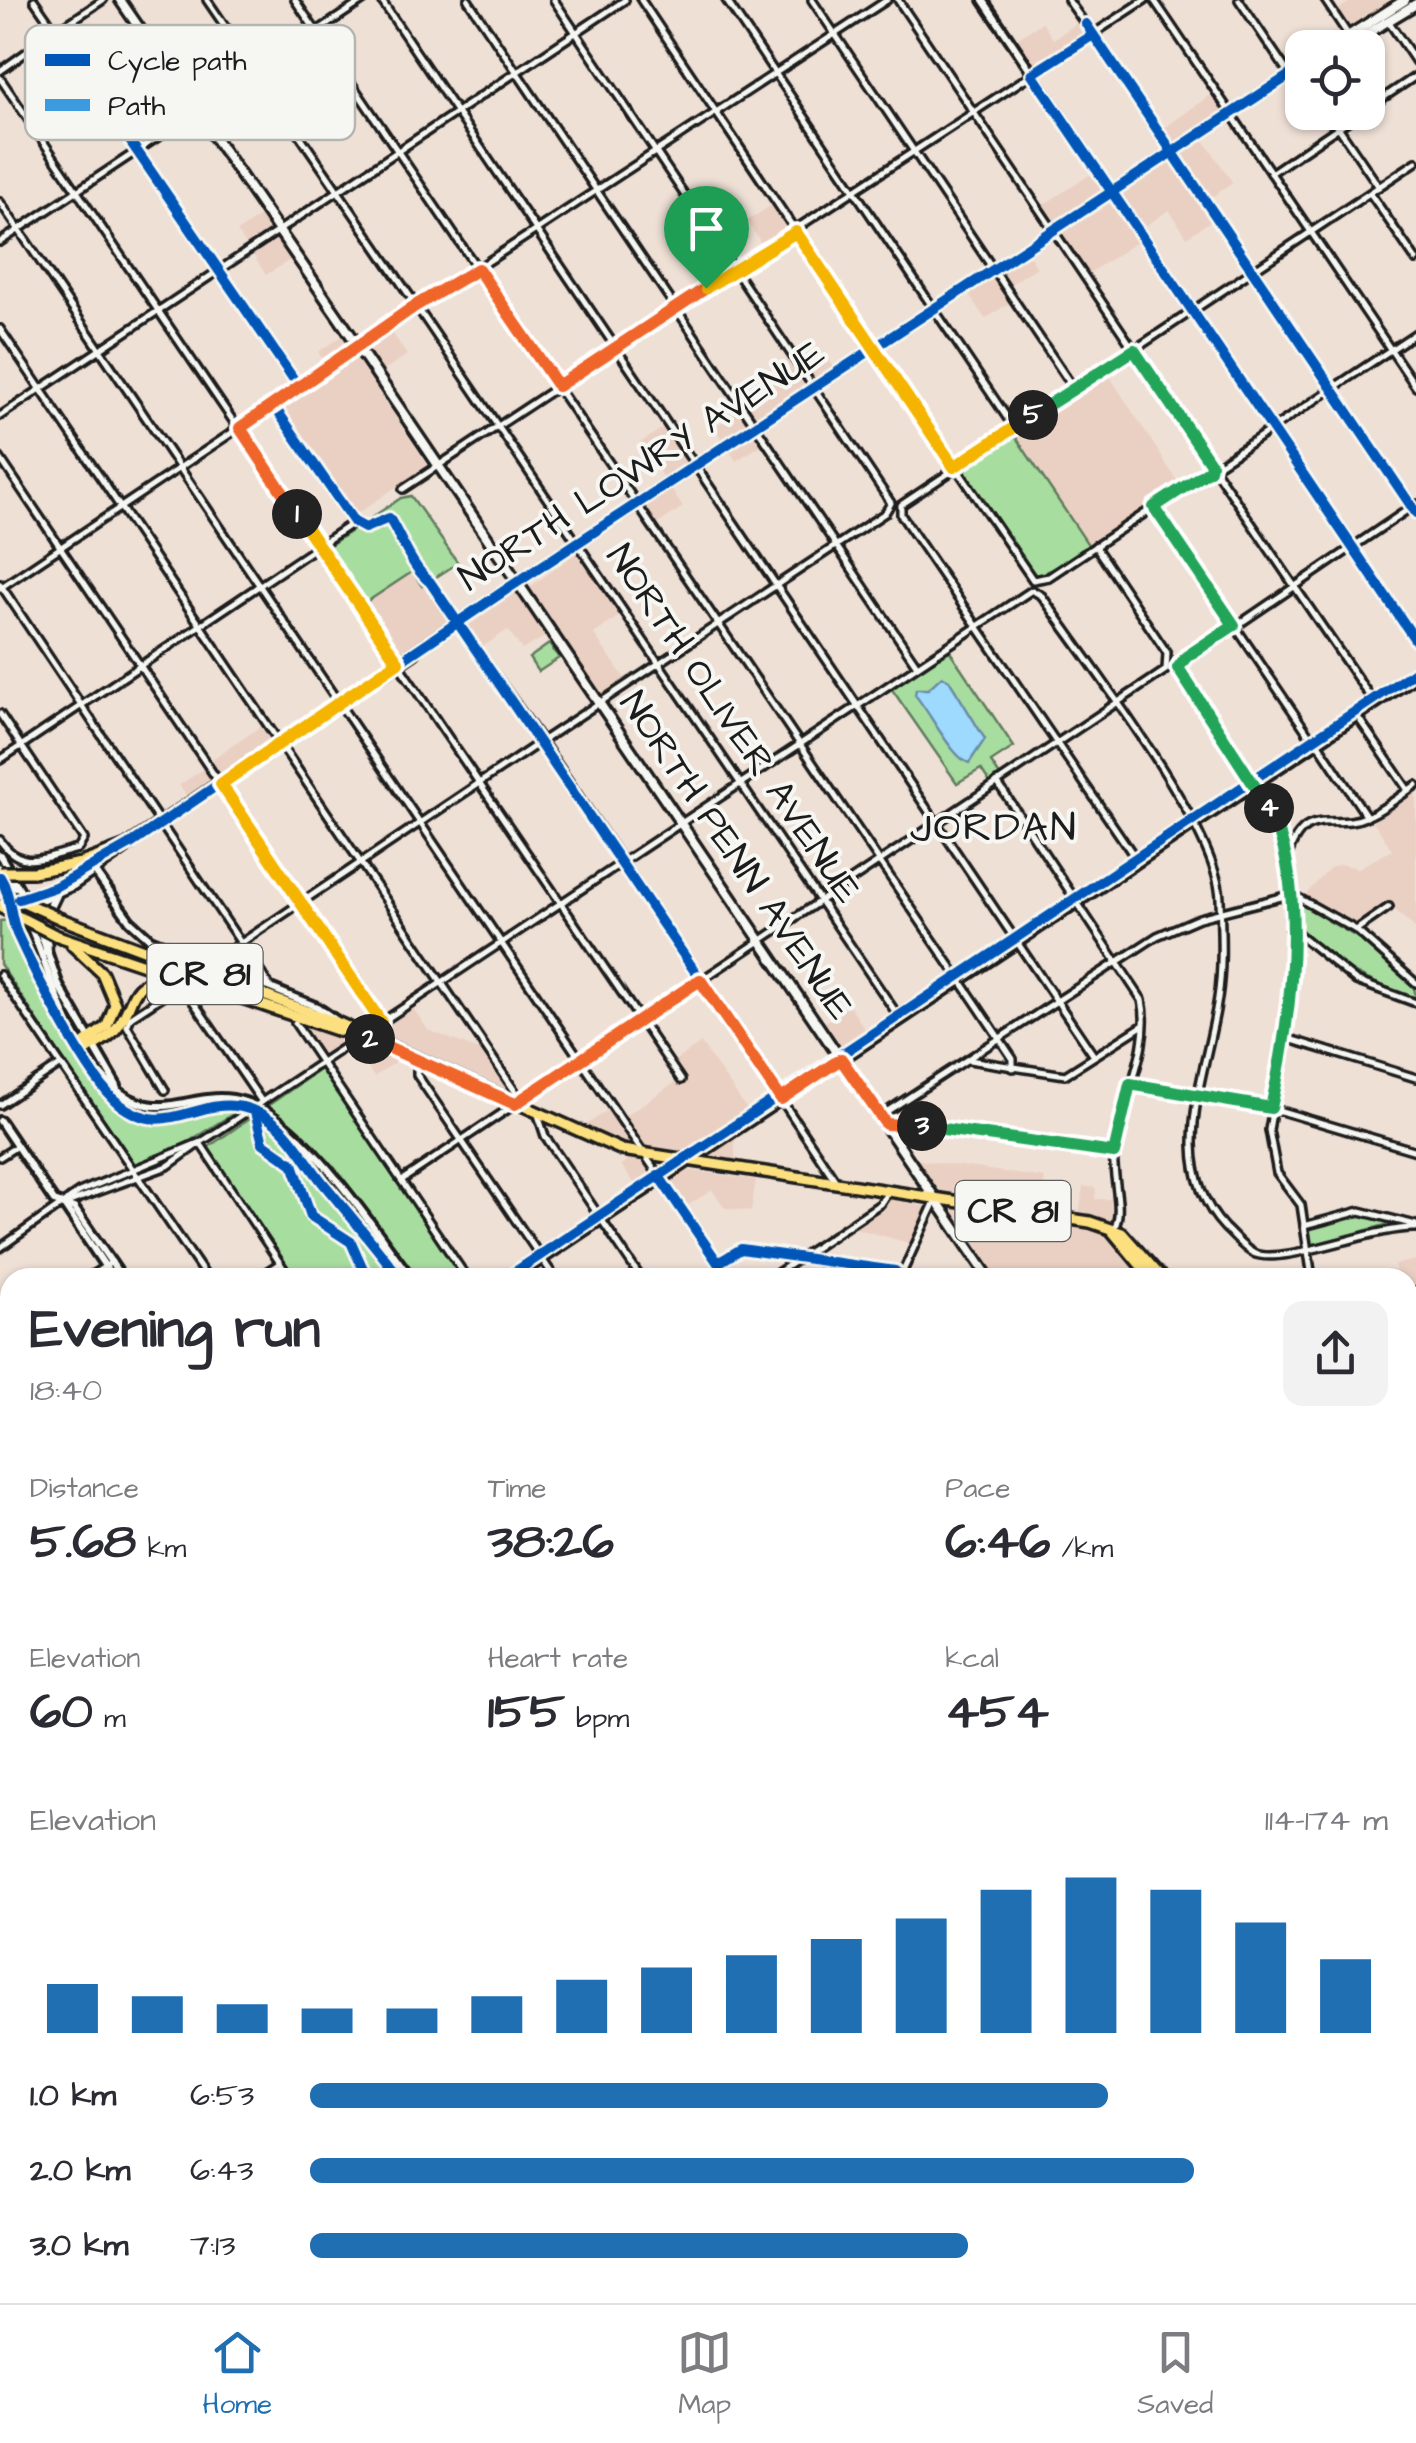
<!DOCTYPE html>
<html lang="en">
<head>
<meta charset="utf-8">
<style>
  :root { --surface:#fff; --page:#f2f2f3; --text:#2b2b33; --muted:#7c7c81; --line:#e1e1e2; --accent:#1f6fb2 }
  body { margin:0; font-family:"Architects Daughter",sans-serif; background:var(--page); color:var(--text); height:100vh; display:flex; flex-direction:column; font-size:38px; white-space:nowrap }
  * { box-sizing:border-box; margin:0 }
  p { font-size:32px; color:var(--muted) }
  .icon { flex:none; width:55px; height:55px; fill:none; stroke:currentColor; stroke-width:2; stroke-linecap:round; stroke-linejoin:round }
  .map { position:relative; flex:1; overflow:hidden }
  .side { position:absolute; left:0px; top:1268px; width:1418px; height:1038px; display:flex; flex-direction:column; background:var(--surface); border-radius:30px 30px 0 0; box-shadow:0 2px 8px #0004 }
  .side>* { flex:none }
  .controls { position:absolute; left:1285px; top:30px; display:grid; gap:20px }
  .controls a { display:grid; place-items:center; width:100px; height:100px; border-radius:20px; background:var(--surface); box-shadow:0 2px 8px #0004; font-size:50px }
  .pin { position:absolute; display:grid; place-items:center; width:85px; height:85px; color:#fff; margin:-102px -42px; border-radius:50% 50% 50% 0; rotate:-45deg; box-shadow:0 0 10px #0007 }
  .pin .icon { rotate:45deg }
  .km { position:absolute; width:50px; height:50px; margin:-25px; border-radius:50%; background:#222; color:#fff; font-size:28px; line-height:50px; text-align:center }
  .round { display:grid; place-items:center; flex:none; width:105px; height:105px; border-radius:20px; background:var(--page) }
  .summary { display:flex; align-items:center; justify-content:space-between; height:170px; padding:0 30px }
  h1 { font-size:55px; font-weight:800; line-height:75px }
  .metrics { display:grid; grid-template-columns:repeat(3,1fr); gap:15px; height:170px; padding:10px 30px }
  .metrics div { display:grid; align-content:center }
  .metrics b { font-size:50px; font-weight:800 }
  .metrics small { font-size:28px; font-weight:400 }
  .metrics p { font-size:28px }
  .chart { height:280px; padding:20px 30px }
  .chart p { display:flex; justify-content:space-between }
  .chart svg { width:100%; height:180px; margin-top:10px; stroke:var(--accent); stroke-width:6 }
  ul { padding:0 30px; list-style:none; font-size:32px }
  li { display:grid; grid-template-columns:160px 120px 1fr; align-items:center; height:75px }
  li i { height:25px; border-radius:12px; background:var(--accent) }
  .menu { display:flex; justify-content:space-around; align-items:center; height:140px; border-top:2px solid var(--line); background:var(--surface); font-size:28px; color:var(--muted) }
  .menu a { display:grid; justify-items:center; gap:5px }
  .menu .selected { color:var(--accent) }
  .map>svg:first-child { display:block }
</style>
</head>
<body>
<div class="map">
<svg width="1416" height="2303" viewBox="0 0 1416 2303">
  <rect width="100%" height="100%" fill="#efe0d6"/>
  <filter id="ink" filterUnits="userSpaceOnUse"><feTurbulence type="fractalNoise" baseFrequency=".01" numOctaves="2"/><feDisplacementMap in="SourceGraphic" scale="20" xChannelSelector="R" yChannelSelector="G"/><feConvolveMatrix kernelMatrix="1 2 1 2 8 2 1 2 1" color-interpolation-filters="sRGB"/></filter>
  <g filter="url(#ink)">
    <g fill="#ead0c2">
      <polygon points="1353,0 1397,0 1350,29 1336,11"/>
      <polygon points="1042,22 1053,39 1079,22 1085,32 1033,67 1015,40"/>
      <polygon points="1213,93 1224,113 1172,146 1160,131"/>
      <polygon points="1204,140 1233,183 1207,200 1178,159"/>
      <polygon points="1172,161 1212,220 1187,237 1169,210 1141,229 1119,195"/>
      <polygon points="1094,172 1103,191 1058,224 1051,223 1040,207"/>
      <polygon points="1113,201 1140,240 1086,275 1059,235"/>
      <polygon points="773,204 789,228 763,246 747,221"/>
      <polygon points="261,215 270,229 247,246 237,232"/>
      <polygon points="275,235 292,259 266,275 250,250"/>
      <polygon points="1027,253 1037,267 1008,286 1000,271"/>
      <polygon points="993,278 1011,302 985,319 967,292"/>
      <polygon points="390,329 407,355 380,373 364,348"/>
      <polygon points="344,335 351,347 326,364 318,352"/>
      <polygon points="820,349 835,370 815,381 801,362"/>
      <polygon points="356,358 428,465 354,516 281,407"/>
      <polygon points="791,358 809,386 755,420 743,404 771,386 765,376"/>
      <polygon points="1107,372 1180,485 1089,546 1013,433"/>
      <polygon points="740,410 749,425 724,442 714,427"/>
      <polygon points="664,427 690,464 665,481 640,443"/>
      <polygon points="753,434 763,444 736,461 729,450"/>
      <polygon points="670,488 683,507 655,526 643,508"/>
      <polygon points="576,553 621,615 594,634 626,680 600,697 530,587"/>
      <polygon points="413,571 422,585 426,583 451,621 399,656 363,605"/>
      <polygon points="516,592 548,635 522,650 508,630 479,649 468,626"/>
      <polygon points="263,725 272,744 219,776 209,761"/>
      <polygon points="206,767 213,783 189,799 179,785"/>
      <polygon points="1416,792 1416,929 1388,904 1354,926 1303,897 1330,868 1340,864 1358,868 1392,850 1373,821"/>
      <polygon points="240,948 260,977 258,979 220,964"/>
      <polygon points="411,1005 428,1030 484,1052 509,1094 374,1033"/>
      <polygon points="850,1006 869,1036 845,1052 822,1024"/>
      <polygon points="299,1019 344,1036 347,1040 322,1055"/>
      <polygon points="358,1042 399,1059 400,1059 374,1077 352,1045"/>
      <polygon points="701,1043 751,1115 689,1157 644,1149 623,1117 682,1078 673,1062"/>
      <polygon points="609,1109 632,1141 629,1146 582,1128"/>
      <polygon points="734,1134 736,1164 700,1157"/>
      <polygon points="629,1159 647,1164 657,1179 639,1190 621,1165"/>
      <polygon points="913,1159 1045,1178 1040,1209 936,1192"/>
      <polygon points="681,1169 756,1180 751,1211 725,1208 712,1190 684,1208 665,1180"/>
      <polygon points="1083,1186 1096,1188 1095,1199 1111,1199 1112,1221 1079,1215"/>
      <polygon points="891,1199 927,1207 912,1244 851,1227"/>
      <polygon points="953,1208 1100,1232 1118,1244 1146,1277 994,1277 948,1212"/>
      <polygon points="1416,1260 1416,1285 1408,1288 1408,1278 1397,1277 1394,1265"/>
      <polygon points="1416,1298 1416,1360 1408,1365 1408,1302"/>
    </g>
    <g fill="#a8dda0" stroke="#627c5e" stroke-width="2.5">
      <polygon points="1013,433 1089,546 1038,577 1032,575 960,471"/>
      <polygon points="411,496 458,563 422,586 412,572 365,603 327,547 401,498"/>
      <polygon points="549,644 559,658 538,672 529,658"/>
      <polygon points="947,647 1014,747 991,762 1000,776 990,783 981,769 957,783 889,685"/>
      <path d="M1293,900h8c24,29 115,53 115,100 -39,-17 -124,-45 -123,-100z"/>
      <path d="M11,920l16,10c23,49 65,173 123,181 32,4 62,-16 92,-3l-73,46 -34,14 -135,-204v-43z"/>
      <polygon points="322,1068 463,1277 295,1277 207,1148"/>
      <polygon points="1363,1214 1393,1223 1312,1245 1309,1241 1310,1228"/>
      <polygon points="1416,1374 1416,1522 1408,1509 1408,1379"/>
      <polygon points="0,1828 10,1831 10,1907 0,1906"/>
      <polygon points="281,2295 917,2295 923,2303 286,2303"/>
    </g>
    <g fill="#9ddafe" stroke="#698ea4" stroke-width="2.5">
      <path d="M942,676l7,4 36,59 -16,24c-16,-4 -40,-52 -54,-68l1,-6h12z"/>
      <polygon points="786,2295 890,2295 894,2303 807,2299 781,2303 780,2297"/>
    </g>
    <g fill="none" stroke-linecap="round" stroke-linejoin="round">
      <polyline stroke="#9ddafe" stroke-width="9" points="0,1919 10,1921"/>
      <g stroke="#1c1c1c" stroke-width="12">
        <g id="minor">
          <polyline points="34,0 54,29"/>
          <polyline points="207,0 416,305"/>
          <polyline points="295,0 979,1008 1013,1059 1013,1068"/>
          <polyline points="381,0 1094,1056"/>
          <polyline points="468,0 916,664"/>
          <polyline points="641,0 793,227"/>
          <polyline points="726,0 1014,428"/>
          <polyline points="812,0 1074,389"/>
          <polyline points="898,0 1211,464"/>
          <polyline points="1068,0 1093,35"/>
          <polyline points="1154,0 1416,387"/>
          <polyline points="1239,0 1289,74"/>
          <polyline points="1325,0 1349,36"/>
          <polyline points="1389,22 1416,62"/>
          <polyline points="59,30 58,36 52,34 103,0"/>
          <polyline points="58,36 299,387"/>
          <polyline points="0,71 52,34"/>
          <polyline points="0,78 681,1080"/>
          <polyline points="1368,108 1416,76"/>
          <polyline points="1328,112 1379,187"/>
          <polyline points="1271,173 1361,112"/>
          <polyline points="1370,193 1416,260"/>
          <polyline points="0,202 728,1278"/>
          <polyline points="797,228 1145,0"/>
          <polyline points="796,233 1033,580 1049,577 1210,470"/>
          <polyline points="0,242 364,0"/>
          <polyline points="420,306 887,0"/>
          <polyline points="419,310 901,1020"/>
          <polyline points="0,329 521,1100"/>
          <polyline points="0,416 625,0"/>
          <polyline points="0,458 381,1022"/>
          <polyline points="1216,466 1416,333"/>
          <polyline points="1215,470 1375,704"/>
          <polyline points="403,489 792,232"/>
          <polyline points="1154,507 1315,744"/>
          <polyline points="430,582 542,741 835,1180"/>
          <polyline points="0,584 271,988"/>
          <polyline points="0,588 415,310"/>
          <path d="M0,714l84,125 -6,10c-32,7 -56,24 -78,-9"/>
          <polyline points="1357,716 1408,790"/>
          <polyline points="542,741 885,513 891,503 554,0"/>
          <polyline points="1317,742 1367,817"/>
          <polyline points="0,760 354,522 273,404"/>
          <path d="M997,782l145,218c11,48 -22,104 -28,152 -3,22 11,59 0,76"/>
          <path d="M1288,855c18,-52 46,-23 80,-39 17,-7 33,-21 48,-31"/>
          <polyline points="1138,862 901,515 901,505 1416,162"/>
          <polyline points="1288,892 1356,930 1416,983"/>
          <polyline points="1291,928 1356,981 1416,1003"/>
          <polyline points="1356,930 1389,907"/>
          <polyline points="211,963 536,745"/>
          <polyline points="0,975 207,1278"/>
          <polyline points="295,1023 467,1278"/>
          <polyline points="1286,1038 1416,1078"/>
          <polyline points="417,1060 417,1075 555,1278"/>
          <polyline points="969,1060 1065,1075 1142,1026"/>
          <polyline points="1129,1084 1271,1108 1416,1151"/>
          <polyline points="165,1090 127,1026 131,1017 177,987 186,991 262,1102"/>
          <polyline points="0,1105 60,1065"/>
          <polyline points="538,1115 545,1136 641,1278"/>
          <polyline points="880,1116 1157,936 1199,918 1289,895"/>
          <polyline points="886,1124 1114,1153"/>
          <polyline points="200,1143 290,1278"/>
          <polyline points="0,1157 17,1146"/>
          <polyline points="402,1180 1166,670 1167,653 1095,546"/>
          <polyline points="64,1204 168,1166 200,1143"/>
          <polyline points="1304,1226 1360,1211 1416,1225"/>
          <path d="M0,1248l79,-56 124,-51 829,-551 10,6c45,65 176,232 178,303 1,32 3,67 -2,99 -11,77 -54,165 7,230 9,8 17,19 28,25 28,14 122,-27 163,-25"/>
          <polyline points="718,1263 741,1249 895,1271 902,1278"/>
          <polyline points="87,1278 112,1262"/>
          <polyline points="257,1278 280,1263"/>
          <polyline points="770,1278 880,1204 888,1192"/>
          <polyline points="821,1278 824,1261"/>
          <polyline points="900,1278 936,1199"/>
          <polyline points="1312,1278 1301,1205 1277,1173 1269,1130 1293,989 1287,858 1258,787 1179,665 1416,504"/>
          <polyline points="0,1350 10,1355"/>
          <polyline points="10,1368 10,1381"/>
          <polyline points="0,1449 10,1443"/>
          <polyline points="1408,1521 1416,1533"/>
          <polyline points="0,1536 10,1559"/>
          <polyline points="0,1559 10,1582"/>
          <polyline points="1408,1602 1416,1596"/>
          <polyline points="0,1621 10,1614"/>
          <polyline points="1408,1647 1416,1660"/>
          <polyline points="0,1675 10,1678"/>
          <polyline points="1408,1708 1416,1702"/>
          <polyline points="0,1748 10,1750"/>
          <polyline points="1408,1774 1416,1787"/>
          <polyline points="0,1806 10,1809"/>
          <polyline points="1408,1811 1416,1805"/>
          <polyline points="0,1980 10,1983"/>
          <polyline points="1408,2028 1416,2041"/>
          <polyline points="0,2068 10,2083"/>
          <polyline points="1408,2159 1416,2172"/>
          <polyline points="1408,2228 1416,2226"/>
          <polyline points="1408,2289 1416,2301"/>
          <polyline points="117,2295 122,2303"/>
          <polyline points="123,2295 130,2303"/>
          <polyline points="979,2295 985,2303"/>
          <polyline points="1066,2295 1070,2303"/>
          <polyline points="1151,2295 1157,2303"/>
          <polyline points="1324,2295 1330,2303"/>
          <polyline points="1243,2303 1255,2295"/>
        </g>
      </g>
      <g stroke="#1c1c1c" stroke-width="14">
        <g id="tertiary">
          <polyline points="983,0 1416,641"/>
          <polyline points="1093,35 1416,513"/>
          <polyline points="0,855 36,919 59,986 117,1086"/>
          <path d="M0,867c44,62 53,162 109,216 50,49 83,2 136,19 58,18 128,126 166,176"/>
          <polyline points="89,871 95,872 130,921 150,939 317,1007 337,1021"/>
          <polyline points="0,1121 54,1201 74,1208 122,1278"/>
          <polyline points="64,1205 113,1278"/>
          <polyline points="514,1278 1416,677"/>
          <polyline points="1408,1371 1416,1365"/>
          <polyline points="1408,2061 1416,2054"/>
          <polyline points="1408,2065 1416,2060"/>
          <polyline points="0,2210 10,2209"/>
          <polyline points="774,2295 776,2303"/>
          <polyline points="1049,2303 1062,2295"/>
        </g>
      </g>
      <g stroke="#1c1c1c" stroke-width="15">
        <g id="secondary">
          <polyline points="120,0 361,350"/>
          <polyline points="1329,48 1405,0"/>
          <polyline points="1343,48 1416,4"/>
          <polyline points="358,347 989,1278"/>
          <polyline points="381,676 415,653"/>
          <polyline points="124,847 510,587 1302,67"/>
          <polyline points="19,899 55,887 107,856"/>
          <polyline points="29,904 73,885 126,848"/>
          <polyline points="47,952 45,918 56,895"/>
          <polyline points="1408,1900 1416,1912"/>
        </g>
      </g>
      <g stroke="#1c1c1c" stroke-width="16">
        <g id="primary">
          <polyline points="33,872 81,863 129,845"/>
          <polyline points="61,919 341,1024 622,1150 1090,1222 1122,1233 1162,1278"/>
          <polyline points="55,935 339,1031 349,1030"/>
          <polyline points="72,945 102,973 115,1004 107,1026 83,1044"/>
          <path d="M87,1050c9,-6 20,-11 27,-19 26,-29 8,-55 66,-52"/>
          <polyline points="1112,1231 1151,1278"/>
          <polyline points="1408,1298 1416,1294"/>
        </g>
      </g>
      <use href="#minor" stroke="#f6f6f2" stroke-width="5"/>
      <use href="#tertiary" stroke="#f6f6f2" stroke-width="6"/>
      <use href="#secondary" stroke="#f6f6f2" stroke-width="8"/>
      <use href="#primary" stroke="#fce080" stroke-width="9"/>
      <g stroke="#1c1c1c" stroke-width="2.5">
        <polyline points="0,1820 10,1822"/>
        <polyline points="921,2295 927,2303"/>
      </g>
      <g stroke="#1c1c1c" stroke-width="16" stroke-linecap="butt">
        <g id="primary-bridge">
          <polyline points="0,872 33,872"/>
          <polyline points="3,893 61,919"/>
          <polyline points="0,907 55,935"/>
        </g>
      </g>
      <use href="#primary-bridge" stroke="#fce080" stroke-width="9"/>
      <g stroke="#3c9bdf" stroke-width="8" stroke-dasharray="15 8" stroke-linecap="butt">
        <polyline points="713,2295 727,2303"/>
        <polyline points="910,2295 916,2303"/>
      </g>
      <g stroke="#f6f6f2" stroke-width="16">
        <g id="cycleway">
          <polyline points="1086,24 1416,513"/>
          <polyline points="1093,35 1032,74 1416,641"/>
          <path d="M58,36l241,351 -26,17 3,5 78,113 11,6 24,-10c12,19 23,50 41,64l349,513"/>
          <path d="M0,877c11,17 9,37 17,57 18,39 71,145 101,169 47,38 78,-6 124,4 43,10 56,45 81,76 26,31 52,62 77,95"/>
          <polyline points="19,899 55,887 129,845 510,587 1302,67"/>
          <polyline points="255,1112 263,1143 293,1164 311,1216 351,1242 367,1278"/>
          <polyline points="658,1175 718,1263 741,1249 895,1271 902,1278"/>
          <polyline points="506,1278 1416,671"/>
        </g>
      </g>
      <use href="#cycleway" stroke="#0057b8" stroke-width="10"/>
    </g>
  </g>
  <g fill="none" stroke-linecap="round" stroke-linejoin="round" filter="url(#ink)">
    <g stroke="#fff" stroke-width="20">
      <polyline id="split-1" points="297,514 240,428 415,306 478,269 558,386 706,288"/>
    </g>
    <g stroke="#fff" stroke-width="20">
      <polyline id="split-2" points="297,514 398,662 221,784 381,1022 361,1035 370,1039"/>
    </g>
    <g stroke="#fff" stroke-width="20">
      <polyline id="split-3" points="370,1039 515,1104 700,980 781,1099 841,1059 886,1124 922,1126"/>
    </g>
    <g stroke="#fff" stroke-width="20">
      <path id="split-4" d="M922,1126l192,27 16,-69 141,24c19,-87 39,-217 -2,-300"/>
    </g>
    <g stroke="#fff" stroke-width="20">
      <polyline id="split-5" points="1033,415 1134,350 1211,464 1210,470 1154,507 1234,625 1186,657 1178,668 1269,808"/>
    </g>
    <g stroke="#fff" stroke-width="20">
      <polyline id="split-6" points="706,288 796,232 954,467 1033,415"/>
    </g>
    <use href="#split-1" stroke="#f0652b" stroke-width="12"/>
    <use href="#split-2" stroke="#f5b400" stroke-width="12"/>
    <use href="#split-3" stroke="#f0652b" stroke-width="12"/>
    <use href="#split-4" stroke="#22a559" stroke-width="12"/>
    <use href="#split-5" stroke="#22a559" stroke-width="12"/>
    <use href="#split-6" stroke="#f5b400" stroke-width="12"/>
  </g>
  <g text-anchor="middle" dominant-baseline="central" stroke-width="8" stroke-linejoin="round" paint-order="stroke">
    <g fill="#f6f6f2" stroke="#5d5d5c" stroke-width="2.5">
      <rect x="147.5" y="944" width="115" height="60" rx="8"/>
      <rect x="955.5" y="1181" width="115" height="60" rx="8"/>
    </g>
    <g font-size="35" font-weight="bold" fill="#1c1c1c">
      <text x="205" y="974">CR 81</text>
      <text x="1013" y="1211">CR 81</text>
    </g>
    <g font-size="38" fill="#1c1c1c" stroke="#f6f6f2">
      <text transform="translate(642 466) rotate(-33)">NORTH LOWRY AVENUE</text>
      <text transform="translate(733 724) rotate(56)">NORTH OLIVER AVENUE</text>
      <text transform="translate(736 856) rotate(56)">NORTH PENN AVENUE</text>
    </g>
    <g font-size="40" letter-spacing="2.5" fill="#1c1c1c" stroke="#f6f6f2">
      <text x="994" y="828">JORDAN</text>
    </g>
  </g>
  <rect x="25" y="25" width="330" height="115" rx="15" fill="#f6f6f2" stroke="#b5b5b2" stroke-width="2.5"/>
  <rect x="45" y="54" width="45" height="12" fill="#0057b8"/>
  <rect x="45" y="99" width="45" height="12" fill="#3c9bdf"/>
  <g font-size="28" fill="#1c1c1c">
    <text x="108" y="70">Cycle path</text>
    <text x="108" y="115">Path</text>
  </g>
</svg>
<div class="controls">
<a><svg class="icon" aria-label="locate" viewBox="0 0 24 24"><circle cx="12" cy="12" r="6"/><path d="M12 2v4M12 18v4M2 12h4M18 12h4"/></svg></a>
</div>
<div class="pin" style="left:706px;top:288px;background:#1e9e55"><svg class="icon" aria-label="arrive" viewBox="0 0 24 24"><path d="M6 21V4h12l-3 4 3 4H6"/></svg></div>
<b class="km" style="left:297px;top:514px">1</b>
<b class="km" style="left:370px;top:1039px">2</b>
<b class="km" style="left:922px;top:1126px">3</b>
<b class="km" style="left:1269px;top:808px">4</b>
<b class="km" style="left:1033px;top:415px">5</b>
<section class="side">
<div class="summary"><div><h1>Evening run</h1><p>18:40</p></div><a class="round"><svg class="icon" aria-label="share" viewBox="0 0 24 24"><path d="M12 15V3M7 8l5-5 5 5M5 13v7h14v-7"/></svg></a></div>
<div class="metrics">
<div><p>Distance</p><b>5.68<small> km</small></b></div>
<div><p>Time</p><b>38:26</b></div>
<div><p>Pace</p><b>6:46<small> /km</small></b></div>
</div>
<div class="metrics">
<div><p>Elevation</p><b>60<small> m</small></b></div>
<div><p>Heart rate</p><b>155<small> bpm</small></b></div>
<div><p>kcal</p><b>454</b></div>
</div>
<div class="chart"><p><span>Elevation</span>114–174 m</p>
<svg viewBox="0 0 160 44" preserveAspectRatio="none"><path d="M5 44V32M15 44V35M25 44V37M35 44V38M45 44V38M55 44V35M65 44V31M75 44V28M85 44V25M95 44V21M105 44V16M115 44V9M125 44V6M135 44V9M145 44V17M155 44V26"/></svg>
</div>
<ul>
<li><b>1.0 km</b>6:53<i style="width:74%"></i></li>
<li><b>2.0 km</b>6:43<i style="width:82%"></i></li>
<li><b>3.0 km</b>7:13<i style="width:61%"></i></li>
</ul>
</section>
</div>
<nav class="menu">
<a class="selected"><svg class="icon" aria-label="home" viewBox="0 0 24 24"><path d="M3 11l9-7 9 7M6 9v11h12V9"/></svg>Home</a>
<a><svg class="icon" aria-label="map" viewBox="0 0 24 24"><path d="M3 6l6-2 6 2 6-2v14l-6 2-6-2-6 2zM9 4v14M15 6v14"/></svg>Map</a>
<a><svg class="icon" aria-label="saved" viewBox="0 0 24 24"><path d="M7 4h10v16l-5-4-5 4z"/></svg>Saved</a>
</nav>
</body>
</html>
